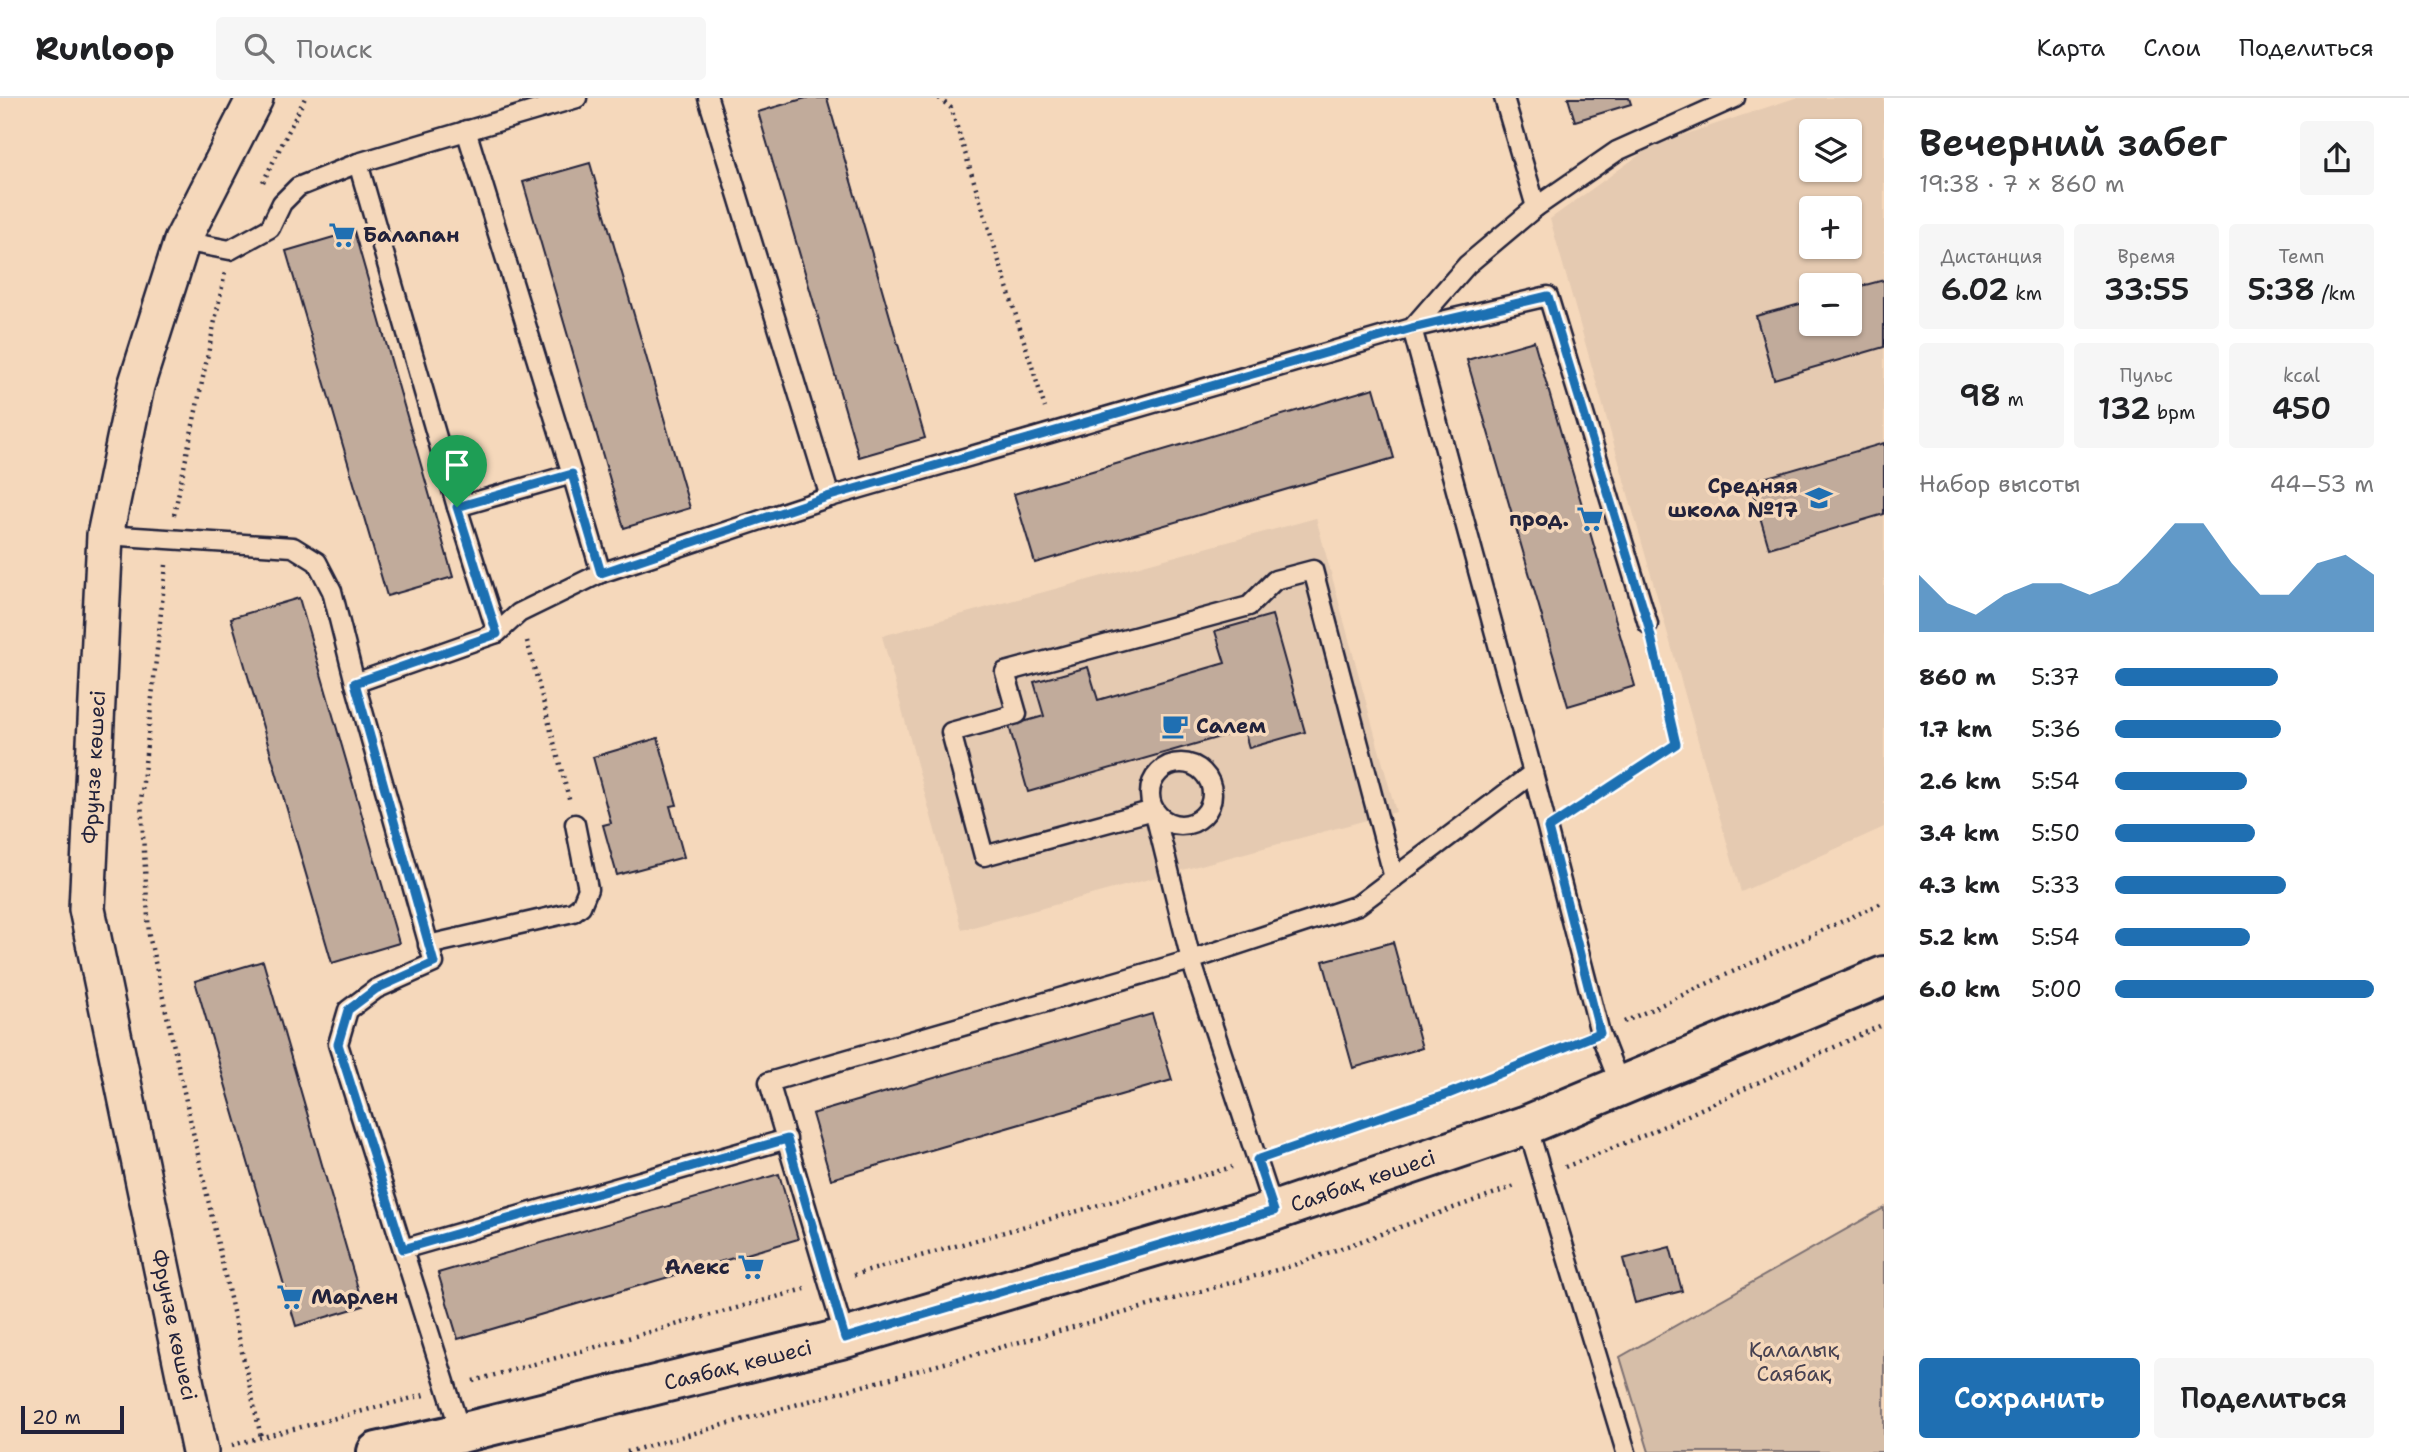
<!DOCTYPE html>
<html lang="ru">
<head>
<meta charset="utf-8">
<style>
  :root { --surface:#fff; --page:#f6f6f6; --text:#202124; --muted:#757577; --line:#e0e0e0; --accent:#1f6fb2 }
  body { margin:0; font-family:"Shantell Sans",sans-serif; background:var(--page); color:var(--text); height:100vh; display:flex; flex-direction:column; font-size:26px; white-space:nowrap }
  * { box-sizing:border-box; margin:0 }
  p { font-size:23px; color:var(--muted) }
  .icon { flex:none; width:38px; height:38px; fill:none; stroke:currentColor; stroke-width:2; stroke-linecap:round; stroke-linejoin:round }
  .map { position:relative; flex:1; overflow:hidden }
  .details { display:flex; flex-direction:column; background:var(--surface); width:525px }
  .details>* { flex:none }
  .tools { position:absolute; left:1799px; top:21px; display:grid; gap:14px }
  .tools a { display:grid; place-items:center; width:63px; height:63px; border-radius:7px; background:var(--surface); box-shadow:0 2px 5px #0004; font-size:35px }
  .scale { position:absolute; left:21px; bottom:18px; width:103px; box-sizing:border-box; padding-left:7px; border:4px solid #22223b; border-top:0; font-size:19px; line-height:24px; white-space:nowrap; color:#22223b; -webkit-text-stroke:5px #f5d8bb; paint-order:stroke }
  .pin { position:absolute; display:grid; place-items:center; width:60px; height:60px; color:#fff; margin:-72px -30px; border-radius:50% 50% 50% 0; rotate:-45deg; box-shadow:0 0 7px #0007 }
  .pin .icon { rotate:45deg }
  .round { display:grid; place-items:center; flex:none; width:74px; height:74px; border-radius:7px; background:var(--page) }
  .headline { display:flex; align-items:center; justify-content:space-between; height:119px; padding:0 35px }
  h1 { font-size:38px; font-weight:600; line-height:52px }
  .stats { display:grid; grid-template-columns:repeat(3,1fr); gap:10px; height:119px; padding:7px 35px }
  .stats div { display:grid; align-content:center; border-radius:7px; background:var(--page); text-align:center }
  .stats b { font-size:30px; font-weight:600 }
  .stats small { font-size:19px; font-weight:400 }
  .stats p { font-size:19px }
  .chart { height:196px; padding:14px 35px }
  .chart p { display:flex; justify-content:space-between }
  .chart svg { width:100%; height:126px; margin-top:7px; fill:var(--accent); opacity:.7 }
  .action { display:flex; gap:14px; margin-top:auto; padding:14px 35px }
  .action a { flex:1; height:80px; border-radius:7px; background:var(--accent); color:#fff; font-size:28px; font-weight:600; line-height:80px; text-align:center }
  .action a+a { background:var(--page); color:var(--text) }
  ul { padding:0 35px; list-style:none; font-size:23px }
  li { display:grid; grid-template-columns:112px 84px 1fr; align-items:center; height:52px }
  li i { height:18px; border-radius:9px; background:var(--accent) }
  header { display:flex; align-items:center; gap:42px; box-sizing:border-box; height:98px; padding:0 35px; background:var(--surface); border-bottom:2px solid var(--line) }
  header strong { font-size:33px }
  nav { display:flex; gap:38px; margin-inline-start:auto; font-size:24px }
  .search { width:490px; height:63px; background:var(--page); display:flex; align-items:center; gap:18px; box-sizing:border-box; padding:0 24px; border-radius:7px; color:var(--muted); font-size:26px }
  main { display:flex; flex:1; min-height:0 }
  .map>svg:first-child { display:block }
</style>
</head>
<body>
<header>
<strong>Runloop</strong>
<div class="search"><svg class="icon" aria-label="search" viewBox="0 0 24 24"><circle cx="10" cy="10" r="6"/><path d="M15 15l6 6"/></svg>Поиск</div>
<nav><a>Карта</a><a>Слои</a><a>Поделиться</a></nav>
</header>
<main>
<div class="map">
<svg width="1884" height="1354" viewBox="0 0 1884 1354">
  <rect width="100%" height="100%" fill="#f5d8bb"/>
  <filter id="ink" filterUnits="userSpaceOnUse"><feTurbulence type="fractalNoise" baseFrequency=".0143" numOctaves="2"/><feDisplacementMap in="SourceGraphic" scale="14" xChannelSelector="R" yChannelSelector="G"/><feConvolveMatrix kernelMatrix="1 2 1 2 8 2 1 2 1" color-interpolation-filters="sRGB"/></filter>
  <g filter="url(#ink)">
    <g fill="#e5cab1" fill-rule="evenodd">
      <path d="M1795,0h89v729l-143,65 -191,-673 103,-74zM1811,33h39v39h-39zM1811,110h39v39h-39zM1811,187h39v39h-39z"/>
      <polygon points="1316,420 1396,714 962,832 882,538"/>
    </g>
    <polygon fill="#d6bea8" stroke="#7c7072" stroke-width="2" points="1884,1110 1884,1354 1649,1354 1620,1259"/>
    <g fill="#c1ab9b" stroke="#22223b" stroke-width="2">
      <polygon points="806,0 827,0 925,340 859,359 758,14"/>
      <polygon points="1568,0 1629,0 1631,6 1575,23"/>
      <polygon points="590,65 690,410 624,430 523,84"/>
      <polygon points="354,133 453,479 387,498 286,153"/>
      <polygon points="1884,182 1884,249 1774,281 1756,218 1811,203 1811,226 1850,226 1850,191"/>
      <polygon points="1534,243 1635,588 1568,608 1467,262"/>
      <polygon points="1374,290 1394,360 1035,465 1014,396"/>
      <polygon points="1884,345 1884,416 1769,450 1750,384"/>
      <polygon points="299,500 399,845 332,865 231,520"/>
      <polygon points="1272,517 1305,634 1249,650 1244,632 1028,694 1009,628 1044,618 1034,584 1088,569 1098,602 1225,565 1215,533"/>
      <polygon points="658,640 677,707 670,708 684,759 617,777 603,727 611,725 593,659"/>
      <polygon points="1393,844 1422,950 1353,970 1323,863"/>
      <polygon points="263,863 363,1208 296,1228 195,883"/>
      <polygon points="1152,916 1172,982 831,1081 812,1016"/>
      <polygon points="779,1076 798,1141 458,1241 438,1175"/>
      <polygon points="1670,1149 1682,1193 1635,1205 1623,1161"/>
    </g>
    <g fill="none" stroke-linecap="round" stroke-linejoin="round">
      <g stroke="#22223b" stroke-width="23">
        <g id="lane">
          <polyline points="708,0 830,399 1412,230 1467,167 1536,109 1617,53 1735,0"/>
          <polyline points="1504,0 1536,109"/>
          <polyline points="182,143 230,152 270,130 282,105 298,89 358,65 577,0"/>
          <polyline points="572,376 601,475"/>
          <polyline points="457,409 572,376 466,32"/>
          <polyline points="105,437 293,449 317,464 332,493 355,585 434,865 376,891 348,912 338,946 461,1335"/>
          <polyline points="497,535 519,515 601,475 830,399"/>
          <polyline points="355,585 497,535 457,409 358,65"/>
          <circle cx="1181" cy="696" r="31"/>
          <polyline points="1533,675 1600,935 1620,987"/>
          <polyline points="428,847 573,814 581,808 588,791 575,726"/>
          <polyline points="1527,1027 1626,1354"/>
          <polyline points="1274,1113 1191,862 1154,712 984,758 951,634 1017,616 1005,574 1249,508 1275,482 1313,472 1394,780"/>
          <polyline points="403,1151 787,1041"/>
          <polyline points="845,1240 769,984 1191,862 1358,807 1533,675 1412,230 1548,198 1648,526"/>
        </g>
      </g>
      <g stroke="#22223b" stroke-width="40">
        <polyline id="street" points="200,1354 87,811 105,437 136,288 182,143 255,0"/>
      </g>
      <g stroke="#22223b" stroke-width="44">
        <polyline id="secondary" points="377,1354 461,1335 845,1240 1274,1113 1527,1027 1884,878"/>
      </g>
      <g stroke="#22223b" stroke-width="4.5" stroke-dasharray="2 5" stroke-linecap="butt">
        <polyline points="939,0 951,10 1045,310"/>
        <polyline points="263,84 305,0"/>
        <polyline points="174,417 225,175"/>
        <polyline points="166,467 141,703 149,837 261,1339"/>
        <polyline points="527,543 570,704"/>
        <polyline points="1569,716 1676,646 1654,551"/>
        <polyline points="1624,924 1884,804"/>
        <polyline points="1281,1054 1448,996 1578,944"/>
        <polyline points="1565,1069 1645,1037 1884,926"/>
        <polyline points="854,1177 1232,1069"/>
        <polyline points="473,1283 805,1191"/>
        <polyline points="232,1347 424,1297"/>
        <polyline points="627,1354 1291,1168 1518,1087"/>
      </g>
      <use href="#lane" stroke="#f5d8bb" stroke-width="18"/>
      <use href="#street" stroke="#f5d8bb" stroke-width="35"/>
      <use href="#secondary" stroke="#f5d8bb" stroke-width="38"/>
    </g>
  </g>
  <g fill="none" stroke-linecap="round" stroke-linejoin="round" filter="url(#ink)">
    <g stroke="#fff" stroke-width="14">
      <polygon id="route" points="1548,198 1648,526 1676,646 1548,730 1600,935 1448,996 1257,1062 1274,1113 845,1240 787,1041 403,1151 338,946 348,912 376,891 434,865 355,585 497,536 457,409 572,376 601,475 830,398 1412,230"/>
    </g>
    <use href="#route" stroke="#1f6fb2" stroke-width="9"/>
  </g>
  <defs>
    <g id="supermarket-bare" transform="scale(2.1)"><path d="M-6-5.5h2.5l.6 2H6L4.5 2H-2.5L-4.4-4H-6ZM-1.5 3.2a1.3 1.3 0 1 0 .1 0ZM3 3.2a1.3 1.3 0 1 0 .1 0Z" fill="#1f6fb2" stroke="#f5d8bb" stroke-width="2.5" paint-order="stroke"/></g>
    <g id="school-bare" transform="scale(2.1)"><path d="M0-5L7-2L0 1L-7-2ZM-4 1L0 2.5L4 1V4Q0 6-4 4Z" fill="#1f6fb2" stroke="#f5d8bb" stroke-width="2.5" paint-order="stroke"/></g>
    <g id="cafe-bare" transform="scale(2.1)"><path d="M-5.5-4.5H6V0H3Q3 3.5 0 3.5H-2.5Q-5.5 3.5-5.5 0ZM3-3.2v2h1.7v-2ZM-6 4.5H4V6H-6Z" fill="#1f6fb2" stroke="#f5d8bb" stroke-width="2.5" paint-order="stroke"/></g>
  </defs>
  <g fill-rule="evenodd">
    <use href="#supermarket-bare" x="342" y="137"/>
    <use href="#school-bare" x="1819" y="400"/>
    <use href="#supermarket-bare" x="1590" y="421"/>
    <use href="#cafe-bare" x="1175" y="628"/>
    <use href="#supermarket-bare" x="751" y="1169"/>
    <use href="#supermarket-bare" x="290" y="1199"/>
  </g>
  <g text-anchor="middle" dominant-baseline="central" stroke-width="7" stroke-linejoin="round" paint-order="stroke">
    <g font-size="21" font-weight="bold" fill="#22223b" stroke="#f5d8bb" text-anchor="start">
      <text x="363" y="137">Балапан</text>
      <text x="1798" y="388" text-anchor="end">Средняя<tspan x="1798" dy="24">школа №17</tspan></text>
      <text x="1569" y="421" text-anchor="end">прод.</text>
      <text x="1196" y="628">Салем</text>
      <text x="730" y="1169" text-anchor="end">Алекс</text>
      <text x="311" y="1199">Марлен</text>
    </g>
    <g font-size="21" fill="#22223b" stroke="#f5d8bb">
      <text transform="translate(94 669) rotate(-87)">Фрунзе көшесі</text>
      <text transform="translate(1363 1083) rotate(-19)">Саябақ көшесі</text>
      <text transform="translate(174 1227) rotate(78)">Фрунзе көшесі</text>
      <text transform="translate(738 1267) rotate(-14)">Саябақ көшесі</text>
    </g>
    <g font-size="21" fill="#464151" stroke="#f5d8bb">
      <text x="1794" y="1252">Қалалық<tspan x="1794" dy="24">Саябақ</tspan></text>
    </g>
  </g>
</svg>
<div class="tools">
<a><svg class="icon" aria-label="layers" viewBox="0 0 24 24"><path d="M12 4l9 5-9 5-9-5zM3 14l9 5 9-5"/></svg></a>
<a>+</a>
<a>−</a>
</div>
<div class="scale">20 m</div>
<div class="pin" style="left:457px;top:409px;background:#1e9e55"><svg class="icon" aria-label="arrive" viewBox="0 0 24 24"><path d="M6 21V4h12l-3 4 3 4H6"/></svg></div>
</div>
<section class="details">
<div class="headline"><div><h1>Вечерний забег</h1><p>19:38 · 7 × 860 m</p></div><a class="round"><svg class="icon" aria-label="share" viewBox="0 0 24 24"><path d="M12 15V3M7 8l5-5 5 5M5 13v7h14v-7"/></svg></a></div>
<div class="stats">
<div><p>Дистанция</p><b>6.02<small> km</small></b></div>
<div><p>Время</p><b>33:55</b></div>
<div><p>Темп</p><b>5:38<small> /km</small></b></div>
</div>
<div class="stats">
<div><b>98<small> m</small></b></div>
<div><p>Пульс</p><b>132<small> bpm</small></b></div>
<div><p>kcal</p><b>450</b></div>
</div>
<div class="chart"><p><span>Набор высоты</span>44–53 m</p>
<svg viewBox="0 0 160 44" preserveAspectRatio="none"><path d="M0 44V24L10 34L20 38L30 31L40 27L50 27L60 31L70 27L80 17L90 6L100 6L110 20L120 31L130 31L140 20L150 17L160 24V44z"/></svg>
</div>
<ul>
<li><b>860 m</b>5:37<i style="width:63%"></i></li>
<li><b>1.7 km</b>5:36<i style="width:64%"></i></li>
<li><b>2.6 km</b>5:54<i style="width:51%"></i></li>
<li><b>3.4 km</b>5:50<i style="width:54%"></i></li>
<li><b>4.3 km</b>5:33<i style="width:66%"></i></li>
<li><b>5.2 km</b>5:54<i style="width:52%"></i></li>
<li><b>6.0 km</b>5:00<i style="width:100%"></i></li>
</ul>
<div class="action"><a>Сохранить</a><a>Поделиться</a></div>
</section>
</main>
</body>
</html>
